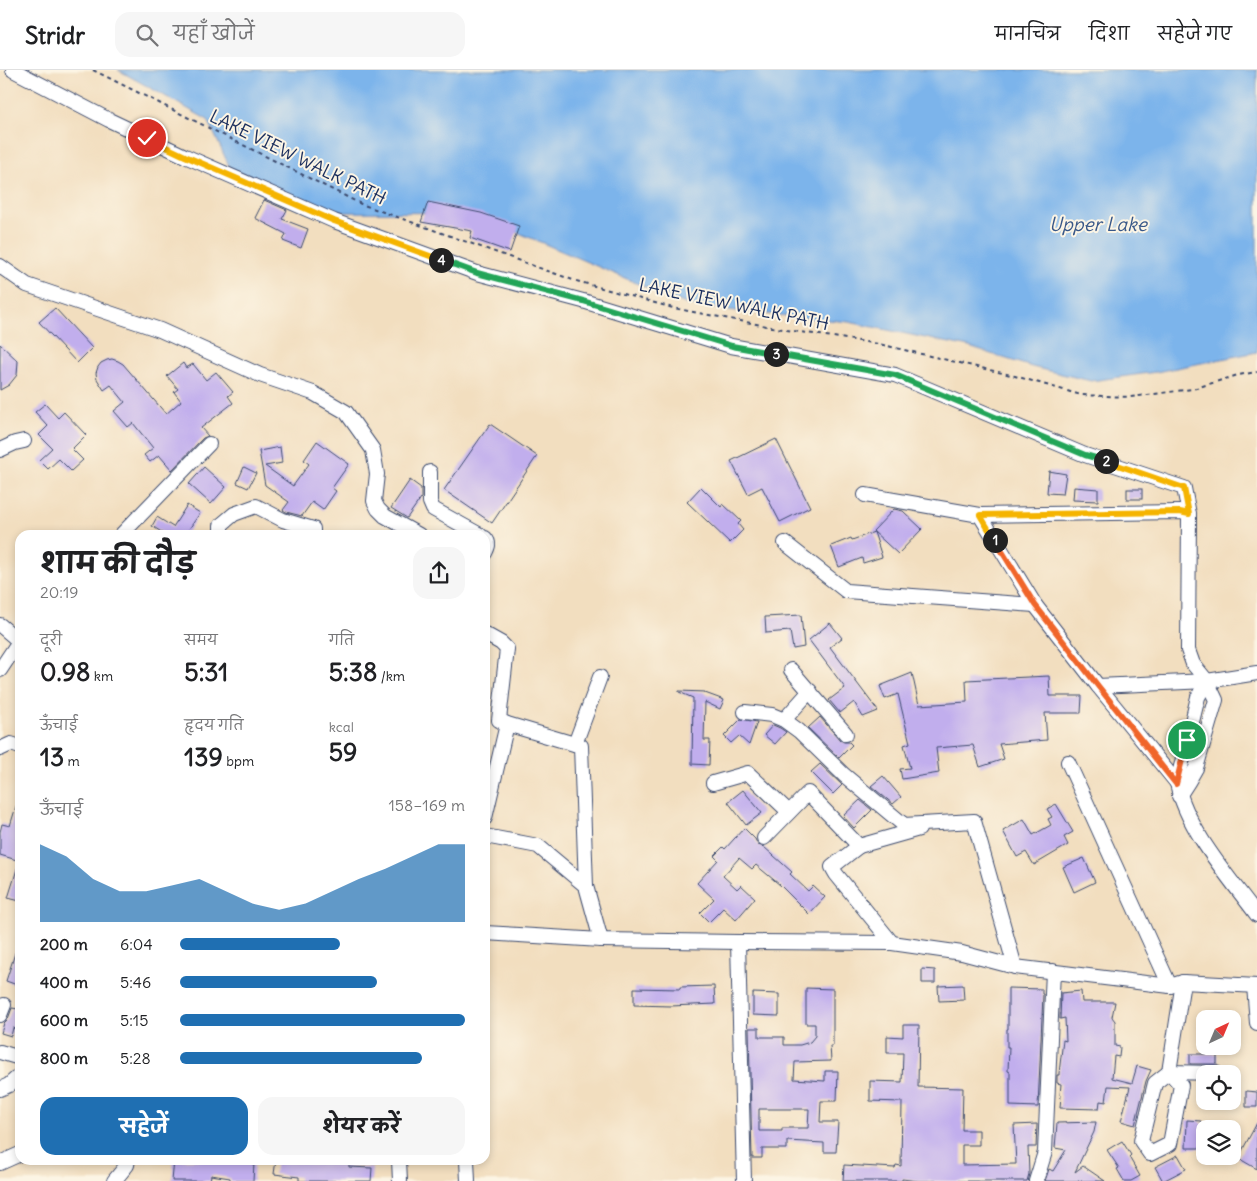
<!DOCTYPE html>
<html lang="hi">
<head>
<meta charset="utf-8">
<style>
  :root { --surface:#fff; --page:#f6f6f6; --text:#202124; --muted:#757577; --line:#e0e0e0; --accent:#1f6fb2 }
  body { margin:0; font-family:Delius,"Playpen Sans Deva",sans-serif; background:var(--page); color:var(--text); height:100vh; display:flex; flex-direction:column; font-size:19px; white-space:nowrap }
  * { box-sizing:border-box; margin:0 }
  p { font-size:16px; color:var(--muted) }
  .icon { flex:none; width:28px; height:28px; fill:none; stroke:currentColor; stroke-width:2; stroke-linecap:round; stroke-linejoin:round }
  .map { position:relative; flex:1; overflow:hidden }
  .details { position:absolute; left:15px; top:460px; width:475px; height:635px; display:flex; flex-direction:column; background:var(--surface); border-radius:15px; box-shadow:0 2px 8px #0003 }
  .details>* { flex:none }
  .needle { width:32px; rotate:44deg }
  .controls { position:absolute; left:1196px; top:940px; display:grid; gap:10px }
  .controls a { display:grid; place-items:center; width:45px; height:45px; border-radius:10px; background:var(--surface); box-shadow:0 2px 8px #0003; font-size:25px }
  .pin { position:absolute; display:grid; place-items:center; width:42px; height:42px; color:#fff; margin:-21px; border:2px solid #fff; border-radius:50%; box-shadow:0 1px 5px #0007 }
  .km { position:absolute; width:25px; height:25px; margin:-12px; border-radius:50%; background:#222; color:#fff; font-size:14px; line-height:25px; text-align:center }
  .round { display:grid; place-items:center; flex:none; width:52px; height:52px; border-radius:15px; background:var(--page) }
  .summary { display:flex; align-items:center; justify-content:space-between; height:85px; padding:0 25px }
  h1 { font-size:28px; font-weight:700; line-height:38px }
  .figures { display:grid; grid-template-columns:repeat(3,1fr); gap:8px; height:85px; padding:5px 25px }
  .figures div { display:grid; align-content:center }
  .figures b { font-size:25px; font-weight:700 }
  .figures small { font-size:14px; font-weight:400 }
  .figures p { font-size:14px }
  .chart { height:140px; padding:10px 25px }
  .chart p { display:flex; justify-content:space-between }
  .chart svg { width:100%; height:90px; margin-top:5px; fill:var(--accent); opacity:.7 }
  .cta { display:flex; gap:10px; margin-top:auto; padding:10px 25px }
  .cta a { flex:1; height:58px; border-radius:15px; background:var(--accent); color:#fff; font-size:20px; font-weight:700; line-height:58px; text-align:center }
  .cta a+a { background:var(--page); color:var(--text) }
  ul { padding:0 25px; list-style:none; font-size:16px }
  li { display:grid; grid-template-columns:80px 60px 1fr; align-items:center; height:38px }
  li i { height:12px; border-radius:6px; background:var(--accent) }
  header { display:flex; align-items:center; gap:30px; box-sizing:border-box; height:70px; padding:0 25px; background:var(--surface); border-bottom:1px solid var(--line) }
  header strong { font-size:24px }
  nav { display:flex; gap:28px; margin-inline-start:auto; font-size:18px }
  .search { width:350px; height:45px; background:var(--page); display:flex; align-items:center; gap:12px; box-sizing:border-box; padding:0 18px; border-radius:15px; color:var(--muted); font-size:19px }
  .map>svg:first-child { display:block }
</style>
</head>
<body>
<header>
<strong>Stridr</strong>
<div class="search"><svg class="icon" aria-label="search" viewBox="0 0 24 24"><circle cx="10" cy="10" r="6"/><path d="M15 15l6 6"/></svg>यहाँ खोजें</div>
<nav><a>मानचित्र</a><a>दिशा</a><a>सहेजे गए</a></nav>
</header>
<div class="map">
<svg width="1257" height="1111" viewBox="0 0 1257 1111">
  <rect width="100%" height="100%" fill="#fcf5e5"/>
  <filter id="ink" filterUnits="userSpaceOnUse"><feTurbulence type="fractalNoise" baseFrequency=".02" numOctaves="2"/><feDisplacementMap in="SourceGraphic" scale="10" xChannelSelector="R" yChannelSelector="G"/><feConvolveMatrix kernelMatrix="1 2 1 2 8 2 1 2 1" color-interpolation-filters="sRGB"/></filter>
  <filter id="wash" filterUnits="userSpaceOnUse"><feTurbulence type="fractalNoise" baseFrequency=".0096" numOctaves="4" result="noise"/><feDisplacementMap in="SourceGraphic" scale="20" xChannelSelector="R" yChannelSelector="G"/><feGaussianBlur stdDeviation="1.12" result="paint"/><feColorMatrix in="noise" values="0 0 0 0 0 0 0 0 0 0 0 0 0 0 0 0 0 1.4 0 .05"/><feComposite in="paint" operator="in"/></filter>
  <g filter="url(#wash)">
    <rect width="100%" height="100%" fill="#f2debf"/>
    <polygon fill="#7cb4eb" stroke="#4c72a4" points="118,0 1257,0 1257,282 1156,302 1091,311 1032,297 969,277 849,252 737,241 688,235 512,160 464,143 322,142 230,98 208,50"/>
    <g id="blocks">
      <g fill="#c1aeed" fill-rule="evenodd">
        <polygon points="264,130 287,140 282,149 308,159 301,178 283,171 286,164 255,148"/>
        <polygon points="428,132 481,143 519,156 510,182 470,168 472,161 421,152"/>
        <polygon points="55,238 92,278 77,293 39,252"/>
        <polygon points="0,274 18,291 17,305 9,315 0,320"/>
        <polygon points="112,289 118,291 123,294 166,344 181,331 174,322 178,319 167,306 183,293 186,298 193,294 206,310 216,302 233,322 228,326 233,333 201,358 208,366 203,368 172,400 159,385 150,392 144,385 153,378 133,353 128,357 114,341 125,332 111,315 104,320 97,309 96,303 98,297 101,293 107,290"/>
        <polygon points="45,334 58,348 64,342 86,365 72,379 83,390 71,401 59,389 48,399 39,390 52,378 39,365 48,356 35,342"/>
        <polygon points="490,354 537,386 492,453 444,420"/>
        <polygon points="776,369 810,437 780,452 762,417 748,424 731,391"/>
        <polygon points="317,371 349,394 332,418 336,421 323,440 312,432 302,446 286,442 283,440 289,432 265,415 259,381 280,377 282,393 265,396 293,416 309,394 304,390"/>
        <polygon points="204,397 226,417 211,434 189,414"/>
        <polygon points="244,397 256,403 248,418 237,413"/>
        <polygon points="1049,401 1066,404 1063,424 1047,423"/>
        <polygon points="410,410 421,418 421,428 407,448 391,438"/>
        <polygon points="701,417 721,437 723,434 741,451 738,454 743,460 730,473 687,432"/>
        <polygon points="1074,417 1098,419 1098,431 1073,430"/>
        <rect x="1127" y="419" width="15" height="10"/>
        <polygon points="187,435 200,443 185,465 166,465 152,456 157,447 173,457"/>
        <polygon points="894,439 903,441 922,459 898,484 873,461"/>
        <polygon points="874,462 882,487 863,493 862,488 839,497 831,476 851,468 852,470"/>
        <polygon points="801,545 804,577 793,579 790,561 766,563 765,547"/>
        <polygon points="830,553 842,568 830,577 878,641 863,647 854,632 840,643 829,630 845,618 809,570"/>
        <polygon points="912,603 919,635 967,632 966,610 1049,606 1050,626 1082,626 1081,643 1045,643 1047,670 999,674 1004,689 980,697 973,675 936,678 939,703 902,709 900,699 910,698 904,675 910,673 898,624 885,629 880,616"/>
        <polygon points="679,621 705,622 705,623 724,630 720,639 705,632 704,670 710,670 709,695 692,694 693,628 679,622"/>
        <polygon points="820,647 840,670 844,672 849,672 852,675 839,688 808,658"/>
        <polygon points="741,649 757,652 749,675 739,666 731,673 724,666"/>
        <polygon points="773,655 780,658 786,662 775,674 764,665"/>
        <polygon points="820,694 842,715 833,724 811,702"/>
        <polygon points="883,706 901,727 893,734 871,716"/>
        <polygon points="743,720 762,743 746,755 728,732"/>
        <polygon points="18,730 20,731 20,791 0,785 0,762 2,754 10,756"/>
        <polygon points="860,730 872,740 854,758 843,746"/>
        <polygon points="1056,734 1073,762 1064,767 1068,775 1034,795 1026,782 1017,787 1003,761 1024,749 1033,765 1051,755 1048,749 1052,747 1047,739"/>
        <polygon points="744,758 755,769 758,775 764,777 792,802 790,804 808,821 813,816 825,827 809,844 780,815 756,795 752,799 739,788 723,806 737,819 741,815 755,828 736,850 723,838 709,852 700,843 714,829 697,813 718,790 714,786 723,777 725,779"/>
        <polygon points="1084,788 1095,812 1074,822 1063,797"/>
        <polygon points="18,796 20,796 20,831 8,828"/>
        <polygon points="18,874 20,874 20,916 6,911"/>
        <polygon points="922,899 935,900 935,913 922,913"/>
        <polygon points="963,915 964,930 939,931 938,916"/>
        <polygon points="714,916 715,934 671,936 634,935 634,918 680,919 680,917"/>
        <path d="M806,918l27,1v57h-3l1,15 -36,1 -1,17 31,2v-10h13l-1,30h-16l-1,21h18l-2,30h-12v-9l-37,-2v8h-25v9h-10l-3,-130h10v9h25v8h16l10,-3 5,-6v-12h-9zM759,1039h50l-1,19h-26v3h-23z"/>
        <polygon points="1008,918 1042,919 1042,924 1043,924 1038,1037 1010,1036 1010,1002 1008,1001 1009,977 1007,977 1007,959 1008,959"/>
        <polygon points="1081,921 1082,932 1115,932 1112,947 1115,951 1115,976 1120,977 1119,987 1114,986 1112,1008 1132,1013 1137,996 1151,1000 1146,1011 1135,1055 1121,1051 1130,1017 1108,1016 1106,1032 1100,1031 1099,1039 1060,1038 1061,1025 1060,1025 1061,1014 1057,1013 1057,1005 1059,1005 1059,1003 1063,970 1066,971 1065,948 1060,949 1061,923"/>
        <polygon points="753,923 779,924 779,946 753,945"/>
        <polygon points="12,938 18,939 18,942 20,943 20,960 13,958 11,966 1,963 4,953 8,949"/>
        <polygon points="903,955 919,955 918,1017 963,1018 962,1060 979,1060 979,1075 962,1075 962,1095 1016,1094 1014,1055 1037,1054 1036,1077 1028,1077 1029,1104 1027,1111 918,1111 902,1109 902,1111 843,1111 844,1095 895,1098 896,1095 901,1096 902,1032 870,1031 870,1011 902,1012 903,983 887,983 887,966 903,967"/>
        <rect x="1190" y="984" width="27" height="10"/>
        <polygon points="1246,1021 1257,1022 1257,1037 1246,1037"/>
        <polygon points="1187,1050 1201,1051 1201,1054 1204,1054 1202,1078 1186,1078"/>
        <polygon points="1096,1052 1094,1062 1075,1102 1083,1096 1105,1111 1045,1111 1049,1099 1053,1101 1066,1080 1055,1078 1057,1053"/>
        <polygon points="1257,1053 1257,1099 1238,1088"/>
        <polygon points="1122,1071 1131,1085 1129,1087 1140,1106 1131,1111 1124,1111 1117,1099 1119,1098 1107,1080"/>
        <polygon points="1178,1085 1186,1099 1163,1111 1155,1097"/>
        <polygon points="174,1090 213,1090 254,1093 253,1111 230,1111 230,1108 211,1105 210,1111 172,1111"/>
        <polygon points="276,1090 293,1090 292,1092 315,1094 316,1090 349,1090 349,1097 372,1098 371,1111 299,1111 299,1107 274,1104"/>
      </g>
    </g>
  </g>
  <g filter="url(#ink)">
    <use href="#blocks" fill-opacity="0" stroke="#3b496d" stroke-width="1"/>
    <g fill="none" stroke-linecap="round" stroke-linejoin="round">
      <g stroke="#3b496d" stroke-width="16">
        <g id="minor">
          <polyline points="13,0 109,50 185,86 334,151 477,203 583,231 731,276 895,305 1085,385 1184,418 1189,444 1188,580 1193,594 1207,611 1216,630 1196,698 1188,712 1179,726"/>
          <polyline points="0,196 27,215 160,260 260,305 313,323 346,342 373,380 377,404 374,431 378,439 385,446 419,465"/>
          <polyline points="0,380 15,373 24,371"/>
          <polyline points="430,402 430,432 433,439 480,465"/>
          <polyline points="865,425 980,445 1180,442 1189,444"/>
          <polyline points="980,445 1035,535 1098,616 1177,713"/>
          <polyline points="121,465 209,374"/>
          <polyline points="221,465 221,455 234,444 256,436 283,450 313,459 313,465"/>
          <path d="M485,468c5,5 3,9 0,15"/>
          <polyline points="785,473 846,521 1035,535"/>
          <polyline points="0,555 20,572"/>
          <polyline points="485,564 501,573 507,579 499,650 507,654 581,676 586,816 601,870"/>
          <polyline points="0,600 20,570"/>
          <polyline points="791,600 846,664"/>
          <path d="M1207,611l-9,16 -21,86c10,47 52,94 80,132"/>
          <polyline points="1098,616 1207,611 1257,603"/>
          <polyline points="745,642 772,645 784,650 799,661 844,705 904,755 974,751 1015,897"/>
          <polyline points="784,650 810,621"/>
          <polyline points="575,674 600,607"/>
          <polyline points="0,679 11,674 20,677"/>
          <polyline points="1068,692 1170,916"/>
          <polyline points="713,713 748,703 789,742"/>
          <polyline points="485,748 507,654"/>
          <polyline points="485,766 538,776 586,816"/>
          <polyline points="764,768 808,723 859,776 832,797 836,804 892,873"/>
          <polyline points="859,776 919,759"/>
          <polyline points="485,863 601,870 738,872 892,873 962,883 1015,897 1170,916 1183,912 1257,916"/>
          <polyline points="738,872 744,1111"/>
          <polyline points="1183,912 1169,1002 1216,1003"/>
          <polyline points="1254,916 1257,953"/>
          <polyline points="0,945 4,935"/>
          <polyline points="0,982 20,988"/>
          <polygon points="1169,1002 1181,1015 1170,1074 1150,1084 1141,1071 1155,1013"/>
          <polyline points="0,1019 9,1015 20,1005"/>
          <polyline points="399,1090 400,1111"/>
          <polyline points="467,1090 468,1111"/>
          <polyline points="0,1093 20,1084"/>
          <polyline points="114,1111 127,1095 128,1090"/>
          <polyline points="1036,1111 1045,1082 1053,901"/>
        </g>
      </g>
      <polyline stroke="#3b496d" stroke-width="2" stroke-dasharray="4 4" stroke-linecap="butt" points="93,0 361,134 573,210 673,238 787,260 879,274 1015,306 1081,325 1130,327 1193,319 1238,305 1257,302"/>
      <use href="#minor" stroke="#fff" stroke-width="14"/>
    </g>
  </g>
  <g fill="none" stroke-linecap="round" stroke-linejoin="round" filter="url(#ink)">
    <g stroke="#fff" stroke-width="10">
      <polyline id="split-1" points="995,470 1035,535 1098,616 1176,714 1187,670"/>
    </g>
    <g stroke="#fff" stroke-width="10">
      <polyline id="split-2" points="995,470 980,445 1180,442 1189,444 1184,418 1106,391"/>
    </g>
    <g stroke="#fff" stroke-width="10">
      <polyline id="split-3" points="776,284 895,305 1085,385 1106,391"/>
    </g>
    <g stroke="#fff" stroke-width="10">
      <polyline id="split-4" points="441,190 477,203 583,231 732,276 776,284"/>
    </g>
    <g stroke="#fff" stroke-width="10">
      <polyline id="split-5" points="147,68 185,86 334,151 441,190"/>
    </g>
    <use href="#split-1" stroke="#f0652b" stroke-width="6"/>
    <use href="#split-2" stroke="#f5b400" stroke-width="6"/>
    <use href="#split-3" stroke="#22a559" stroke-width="6"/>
    <use href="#split-4" stroke="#22a559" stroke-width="6"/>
    <use href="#split-5" stroke="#f5b400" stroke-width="6"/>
  </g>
  <g text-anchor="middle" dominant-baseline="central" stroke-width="4" stroke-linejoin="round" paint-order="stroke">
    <g font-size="18" fill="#1b2f5e" stroke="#fcf5e5">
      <text transform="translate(298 87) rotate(26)">LAKE VIEW WALK PATH</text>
      <text transform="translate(734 234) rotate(12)">LAKE VIEW WALK PATH</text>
    </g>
    <g font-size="19" font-style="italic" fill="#385788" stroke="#fcf5e5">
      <text x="1098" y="154">Upper Lake</text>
    </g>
  </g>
</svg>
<div class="controls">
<a><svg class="needle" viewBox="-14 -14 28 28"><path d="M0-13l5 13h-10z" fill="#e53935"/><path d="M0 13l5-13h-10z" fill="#757577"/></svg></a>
<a><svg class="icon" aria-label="locate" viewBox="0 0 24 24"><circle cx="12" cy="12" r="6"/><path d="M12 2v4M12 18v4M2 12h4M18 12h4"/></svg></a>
<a><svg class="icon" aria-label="layers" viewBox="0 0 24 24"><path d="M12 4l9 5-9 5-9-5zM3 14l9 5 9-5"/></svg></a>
</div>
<div class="pin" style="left:1187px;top:670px;background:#1e9e55"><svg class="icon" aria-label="arrive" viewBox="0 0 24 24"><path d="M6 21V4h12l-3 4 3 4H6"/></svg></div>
<div class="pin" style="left:147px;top:68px;background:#d93025"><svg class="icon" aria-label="check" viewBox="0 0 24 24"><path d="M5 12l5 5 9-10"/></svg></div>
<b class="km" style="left:995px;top:470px">1</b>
<b class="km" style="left:1106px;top:391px">2</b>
<b class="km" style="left:776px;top:284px">3</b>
<b class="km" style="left:441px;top:190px">4</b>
<section class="details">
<div class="summary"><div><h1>शाम की दौड़</h1><p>20:19</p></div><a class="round"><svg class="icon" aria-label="share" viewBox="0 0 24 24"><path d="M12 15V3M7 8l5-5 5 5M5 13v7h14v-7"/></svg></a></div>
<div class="figures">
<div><p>दूरी</p><b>0.98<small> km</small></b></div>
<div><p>समय</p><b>5:31</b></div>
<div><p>गति</p><b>5:38<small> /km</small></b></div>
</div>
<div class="figures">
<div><p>ऊँचाई</p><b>13<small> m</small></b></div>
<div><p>हृदय गति</p><b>139<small> bpm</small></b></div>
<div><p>kcal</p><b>59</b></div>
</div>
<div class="chart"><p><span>ऊँचाई</span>158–169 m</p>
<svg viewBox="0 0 160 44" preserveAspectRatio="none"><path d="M0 44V6L10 12L20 23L30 29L40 29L50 26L60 23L70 29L80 35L90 38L100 35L110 29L120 23L130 18L140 12L150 6L160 6V44z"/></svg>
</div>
<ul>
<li><b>200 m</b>6:04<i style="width:56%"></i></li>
<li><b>400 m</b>5:46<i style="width:69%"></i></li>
<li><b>600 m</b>5:15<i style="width:100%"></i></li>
<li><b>800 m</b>5:28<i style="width:85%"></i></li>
</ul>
<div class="cta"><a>सहेजें</a><a>शेयर करें</a></div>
</section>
</div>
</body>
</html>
